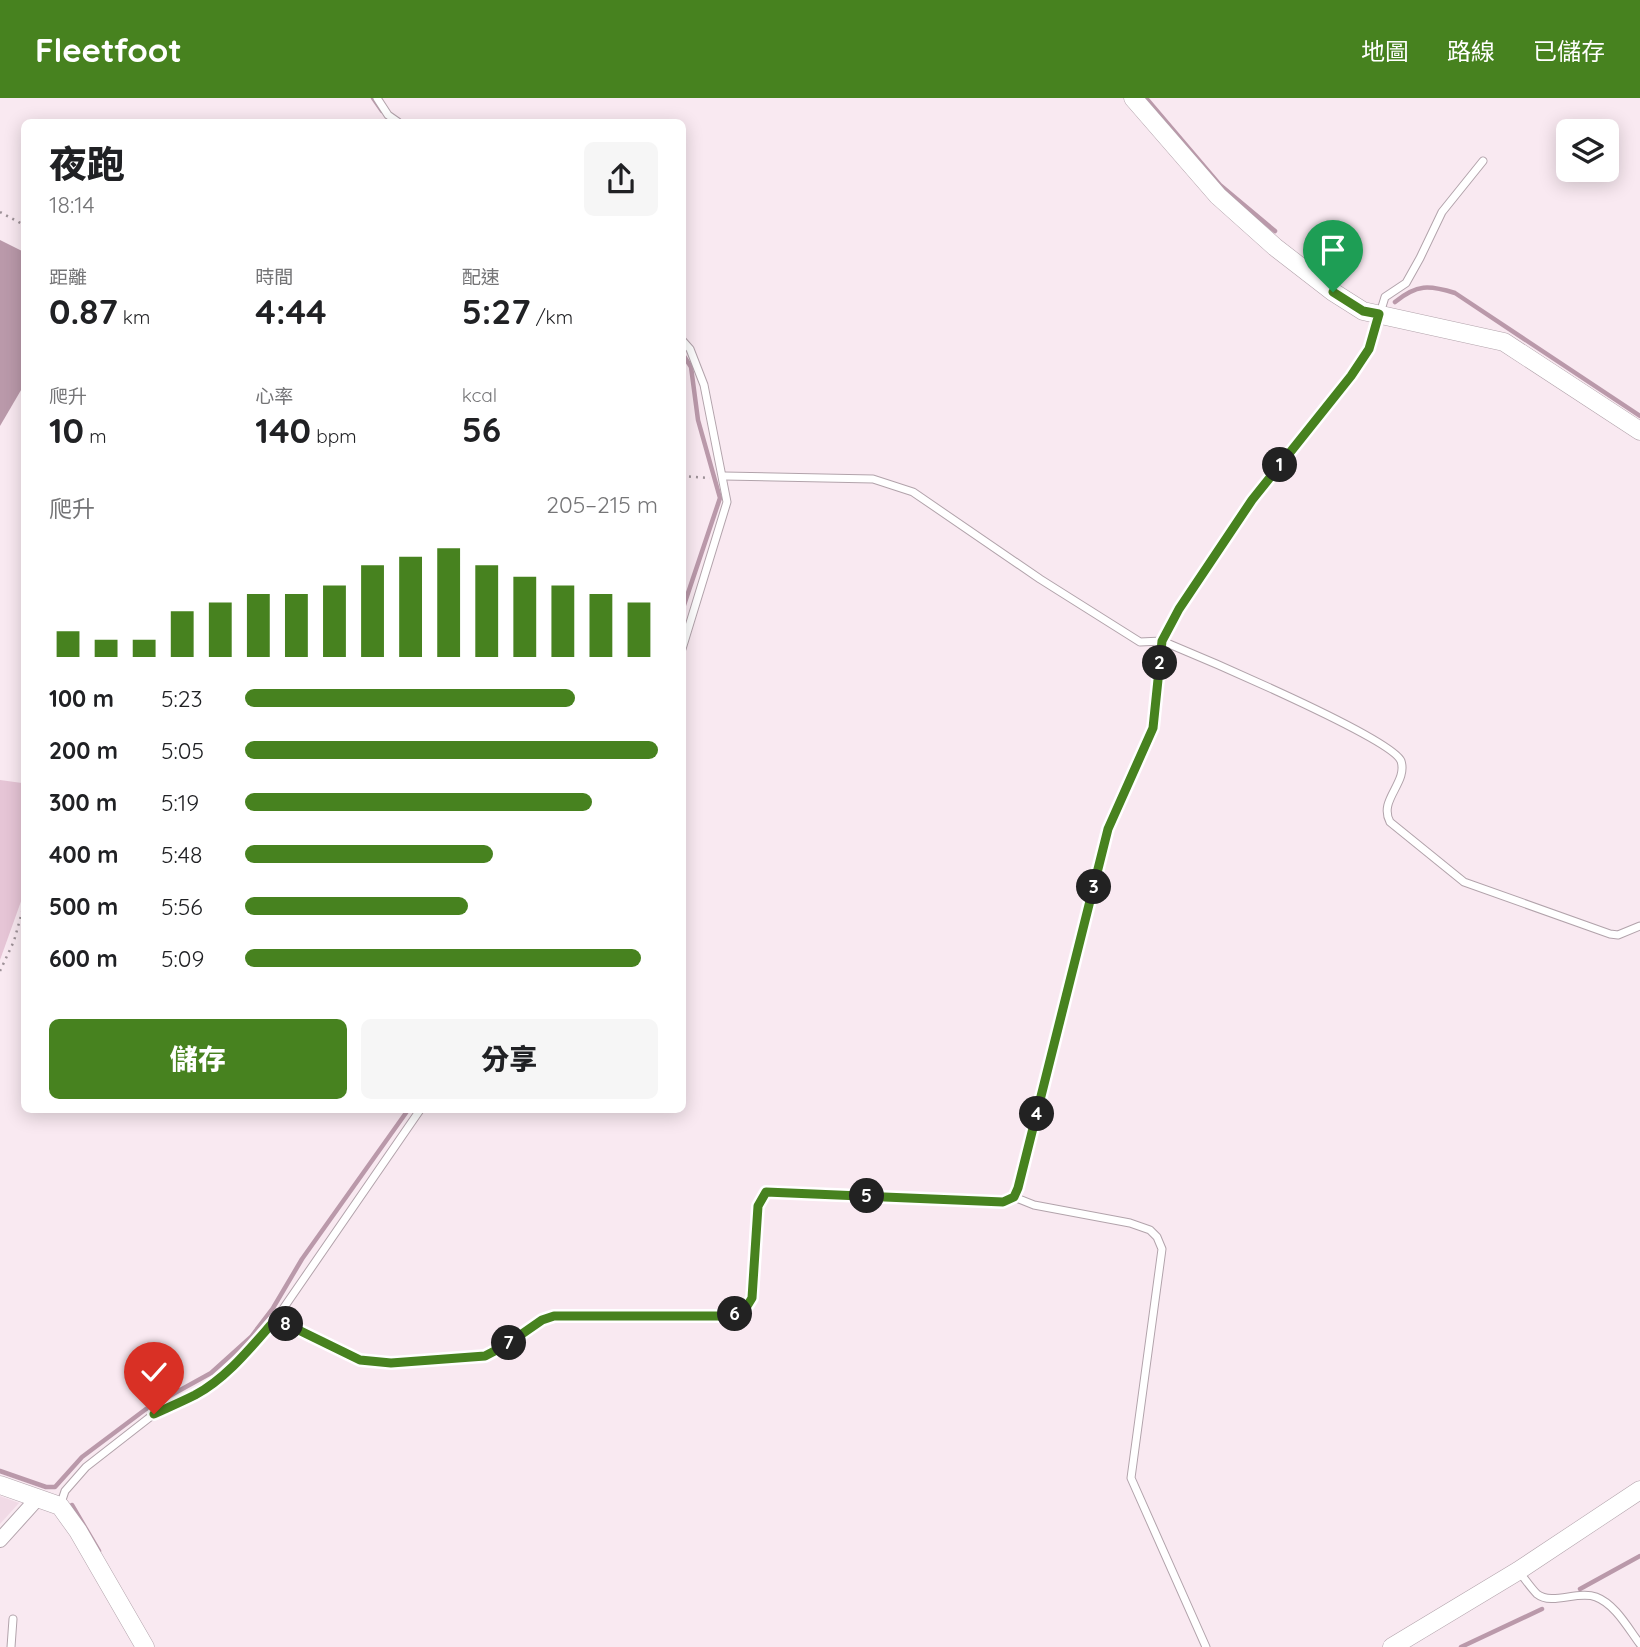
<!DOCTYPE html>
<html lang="zh-TW">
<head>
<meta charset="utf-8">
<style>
  :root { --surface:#fff; --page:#f6f6f6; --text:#202124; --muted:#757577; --accent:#47821f }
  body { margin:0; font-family:Quicksand,"Noto Sans TC",sans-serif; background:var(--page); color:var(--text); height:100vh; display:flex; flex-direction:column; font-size:26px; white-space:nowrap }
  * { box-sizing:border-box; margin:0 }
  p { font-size:23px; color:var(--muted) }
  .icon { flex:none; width:38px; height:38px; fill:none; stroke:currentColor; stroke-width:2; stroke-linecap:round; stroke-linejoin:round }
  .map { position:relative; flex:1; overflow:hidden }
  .sheet { position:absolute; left:21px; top:21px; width:665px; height:994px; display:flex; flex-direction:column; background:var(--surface); border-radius:10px; box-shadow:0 4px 18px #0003 }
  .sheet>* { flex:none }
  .controls { position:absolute; left:1556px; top:21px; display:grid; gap:14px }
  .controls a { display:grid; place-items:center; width:63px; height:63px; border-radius:10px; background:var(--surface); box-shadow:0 4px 18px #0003; font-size:35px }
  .pin { position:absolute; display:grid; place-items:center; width:60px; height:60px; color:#fff; margin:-72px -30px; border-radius:50% 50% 50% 0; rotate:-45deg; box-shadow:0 0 7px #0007 }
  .pin .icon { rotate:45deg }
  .km { position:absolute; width:35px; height:35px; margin:-18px; border-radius:50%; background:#222; color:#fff; font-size:19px; line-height:35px; text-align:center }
  .round { display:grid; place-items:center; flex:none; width:74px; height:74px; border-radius:10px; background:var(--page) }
  .overview { display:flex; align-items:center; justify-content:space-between; height:119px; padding:0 28px }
  h1 { font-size:38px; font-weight:800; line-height:52px }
  .figures { display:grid; grid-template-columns:repeat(3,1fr); gap:10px; height:119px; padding:7px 28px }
  .figures div { display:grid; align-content:center }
  .figures b { font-size:35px; font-weight:800 }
  .figures small { font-size:19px; font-weight:400 }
  .figures p { font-size:19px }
  .chart { height:196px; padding:14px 28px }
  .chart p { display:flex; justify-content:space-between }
  .chart svg { width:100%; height:126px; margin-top:7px; stroke:var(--accent); stroke-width:6 }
  .cta { display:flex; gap:14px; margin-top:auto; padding:14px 28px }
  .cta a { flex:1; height:80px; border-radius:10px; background:var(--accent); color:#fff; font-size:28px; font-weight:800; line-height:80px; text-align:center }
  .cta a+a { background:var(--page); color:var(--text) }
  ul { padding:0 28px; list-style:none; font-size:23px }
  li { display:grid; grid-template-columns:112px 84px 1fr; align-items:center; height:52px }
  li i { height:18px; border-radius:9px; background:var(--accent) }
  header { display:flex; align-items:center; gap:42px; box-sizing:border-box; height:98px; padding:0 35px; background:var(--accent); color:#fff }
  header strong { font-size:33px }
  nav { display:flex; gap:38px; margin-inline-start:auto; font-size:24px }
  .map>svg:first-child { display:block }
</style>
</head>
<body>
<header>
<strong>Fleetfoot</strong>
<nav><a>地圖</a><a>路線</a><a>已儲存</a></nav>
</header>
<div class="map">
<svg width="1640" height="1549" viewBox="0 0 1640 1549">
  <rect width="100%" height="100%" fill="#f9e9f1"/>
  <polygon fill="#f1dae6" points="0,1398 19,1405 0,1426"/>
  <polygon fill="#e6c5d6" points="0,682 22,685 24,693 24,795 0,862"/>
  <polygon fill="#ba99aa" points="0,142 24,154 24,287 0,328"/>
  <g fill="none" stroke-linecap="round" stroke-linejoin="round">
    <g stroke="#ba99aa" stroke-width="4.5">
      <polyline points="373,0 382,13"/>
      <polyline points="1146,0 1220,87 1275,133"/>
      <path d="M1395,204c22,-18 34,-17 60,-9l185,123"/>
      <polyline points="682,255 691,269 698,322 720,400 682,513"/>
      <polyline points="0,1373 46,1389 55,1389 82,1359 146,1311 211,1275 251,1239 273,1210 302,1161 408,1012"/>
      <polyline points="72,1407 99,1453"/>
      <polyline points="1580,1491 1640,1458"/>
      <polyline points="1461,1549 1542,1511"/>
    </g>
    <g stroke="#b2a3ab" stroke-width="9">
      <g id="service">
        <polyline points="377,0 388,17 398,24"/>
        <polyline points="682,242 690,251 704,287 727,404 682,551"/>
        <path d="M724,378l149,3 40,13 127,87 100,63 22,-1c34,14 230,97 239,120 7,22 -23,39 -11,61l74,60 146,52 8,1 22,-9"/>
        <polyline points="1014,1099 1034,1107 1130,1125 1150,1132 1157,1139 1162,1151 1131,1380 1206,1549"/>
        <polyline points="276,1221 360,1262 391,1265 485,1258 506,1247 542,1222 554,1218 731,1218 744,1213 752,1200 758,1108 766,1094 1003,1104 1014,1099 1019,1090 1108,731 1153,630 1162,543 1179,511 1252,402 1351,278 1369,251 1385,199 1406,185 1420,160 1442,114 1483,63"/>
        <polyline points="60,1408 65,1393 86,1369 154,1316 197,1296 247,1255 276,1221 420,1012"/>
        <path d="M1520,1475c5,6 11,15 17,21 15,12 41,-4 59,3 19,7 32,31 44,47"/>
        <polyline points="11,1549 13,1521"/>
      </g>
    </g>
    <g stroke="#b2a3ab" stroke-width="16">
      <polyline id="minor" points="0,1442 37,1401"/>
    </g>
    <g stroke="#b2a3ab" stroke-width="19">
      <g id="tertiary">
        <polyline points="1133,0 1218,98 1275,149 1333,194 1363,213 1504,244 1640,333"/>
        <polyline points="0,1387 60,1408 78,1433 145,1549"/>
        <polyline points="1392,1549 1518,1473 1640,1392"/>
      </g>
    </g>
    <g stroke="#9d9197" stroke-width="2.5" stroke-dasharray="2 5" stroke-linecap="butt">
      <polyline points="0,114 24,127"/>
      <polyline points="682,378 710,380"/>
      <polyline points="0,873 14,843 24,807"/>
    </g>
    <use href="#service" stroke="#fff" stroke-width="7"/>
    <use href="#minor" stroke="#fff" stroke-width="14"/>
    <use href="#tertiary" stroke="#fff" stroke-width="18"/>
  </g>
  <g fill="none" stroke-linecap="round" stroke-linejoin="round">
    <g stroke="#fff" stroke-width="14">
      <path id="route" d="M154,1316c13,-6 27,-12 41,-19 32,-17 57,-49 81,-76l84,41 31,3 94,-7 21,-11 36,-25 12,-4h177l13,-5 8,-13 6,-92 8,-14 237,10 11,-5 4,-9 90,-359 45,-101 9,-87 17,-32 73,-109 99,-124 18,-27 10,-35 -16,-3 -30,-19"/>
    </g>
    <use href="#route" stroke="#47821f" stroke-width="9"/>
  </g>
</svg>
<div class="controls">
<a><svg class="icon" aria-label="layers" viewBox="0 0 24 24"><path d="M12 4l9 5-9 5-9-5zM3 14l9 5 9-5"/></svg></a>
</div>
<div class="pin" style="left:1333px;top:194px;background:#1e9e55"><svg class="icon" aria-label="arrive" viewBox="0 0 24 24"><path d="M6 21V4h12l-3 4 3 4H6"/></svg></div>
<div class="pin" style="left:154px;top:1316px;background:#d93025"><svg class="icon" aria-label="check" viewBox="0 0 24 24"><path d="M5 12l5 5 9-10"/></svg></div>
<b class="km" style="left:1280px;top:367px">1</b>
<b class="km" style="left:1160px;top:565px">2</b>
<b class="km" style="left:1094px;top:789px">3</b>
<b class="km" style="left:1037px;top:1016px">4</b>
<b class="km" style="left:867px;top:1098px">5</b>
<b class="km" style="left:735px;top:1216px">6</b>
<b class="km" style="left:509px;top:1245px">7</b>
<b class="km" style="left:286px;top:1226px">8</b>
<section class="sheet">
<div class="overview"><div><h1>夜跑</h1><p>18:14</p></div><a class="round"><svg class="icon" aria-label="share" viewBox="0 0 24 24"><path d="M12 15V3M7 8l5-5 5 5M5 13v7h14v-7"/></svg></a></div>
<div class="figures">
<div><p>距離</p><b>0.87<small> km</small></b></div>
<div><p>時間</p><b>4:44</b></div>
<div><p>配速</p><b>5:27<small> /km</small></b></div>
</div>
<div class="figures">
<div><p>爬升</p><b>10<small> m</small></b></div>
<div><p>心率</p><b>140<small> bpm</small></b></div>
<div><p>kcal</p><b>56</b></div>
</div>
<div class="chart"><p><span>爬升</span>205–215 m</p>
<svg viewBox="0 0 160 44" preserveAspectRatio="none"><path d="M5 44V35M15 44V38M25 44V38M35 44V28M45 44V25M55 44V22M65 44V22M75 44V19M85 44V12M95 44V9M105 44V6M115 44V12M125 44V16M135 44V19M145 44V22M155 44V25"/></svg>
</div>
<ul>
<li><b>100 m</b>5:23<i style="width:80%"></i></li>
<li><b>200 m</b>5:05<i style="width:100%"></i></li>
<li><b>300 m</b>5:19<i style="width:84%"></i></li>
<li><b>400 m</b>5:48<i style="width:60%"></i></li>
<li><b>500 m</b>5:56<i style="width:54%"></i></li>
<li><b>600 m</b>5:09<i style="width:96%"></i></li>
</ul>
<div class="cta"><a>儲存</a><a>分享</a></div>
</section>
</div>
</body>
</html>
